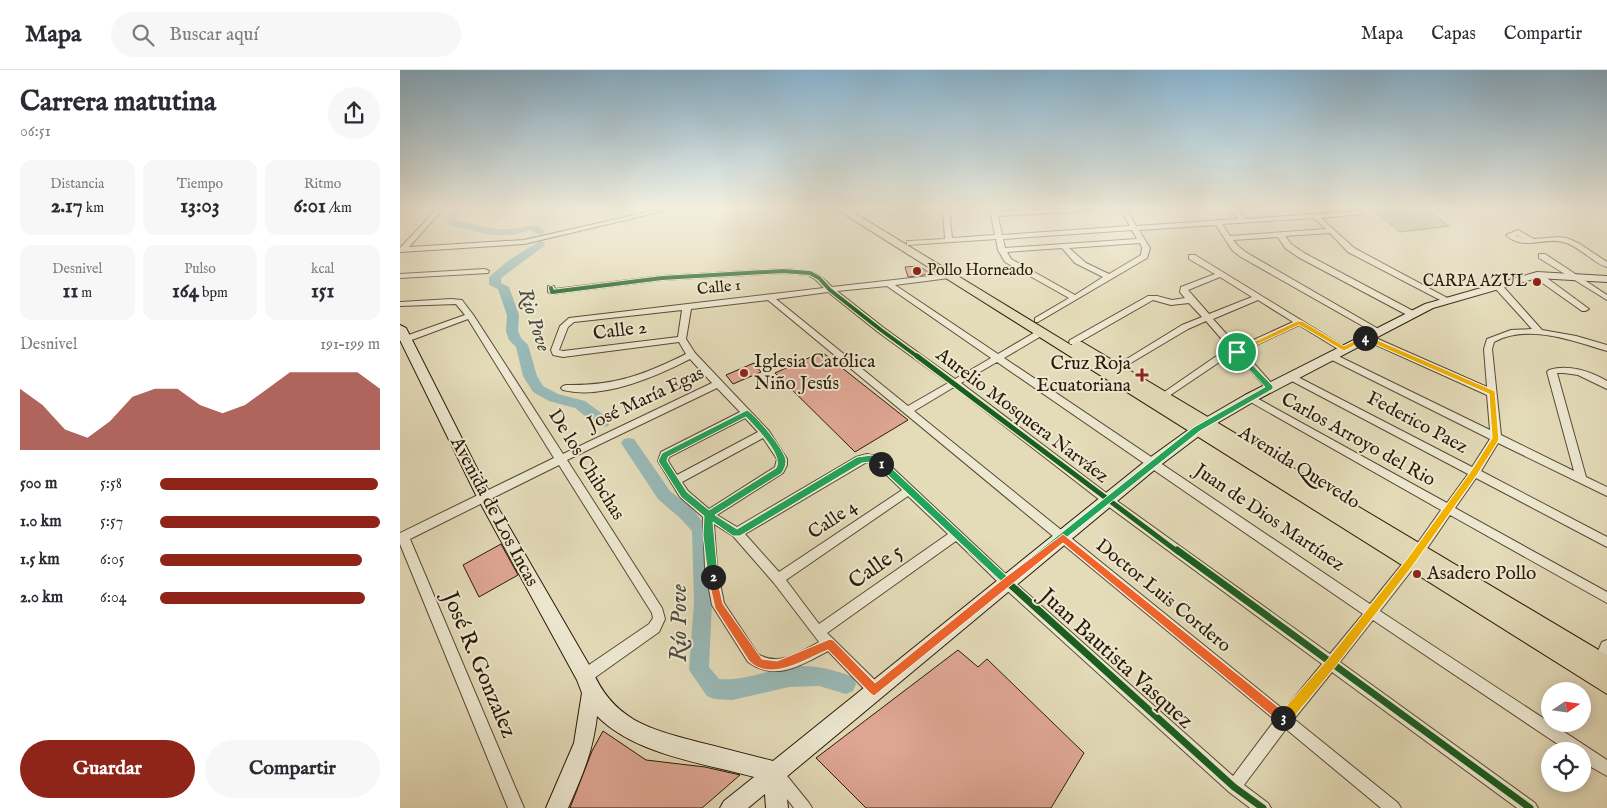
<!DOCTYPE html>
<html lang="es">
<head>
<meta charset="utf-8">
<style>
  :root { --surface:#fff; --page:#f7f7f7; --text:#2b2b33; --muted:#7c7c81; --line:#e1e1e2; --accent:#8f2418 }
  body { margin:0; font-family:"IM FELL English",serif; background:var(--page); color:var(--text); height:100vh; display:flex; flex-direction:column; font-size:19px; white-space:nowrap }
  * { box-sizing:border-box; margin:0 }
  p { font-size:16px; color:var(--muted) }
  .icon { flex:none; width:28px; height:28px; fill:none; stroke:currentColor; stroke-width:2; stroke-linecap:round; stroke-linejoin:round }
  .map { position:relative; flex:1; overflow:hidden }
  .side { display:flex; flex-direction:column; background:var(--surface); width:400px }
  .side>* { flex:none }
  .needle { width:32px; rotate:77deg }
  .fabs { position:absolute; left:1141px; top:612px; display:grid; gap:10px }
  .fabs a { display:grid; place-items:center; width:50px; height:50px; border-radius:50%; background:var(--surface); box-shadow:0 2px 12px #0003; font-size:25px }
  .pin { position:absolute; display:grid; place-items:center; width:42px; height:42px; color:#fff; margin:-21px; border:2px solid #fff; border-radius:50%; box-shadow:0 1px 5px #0007 }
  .km { position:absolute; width:25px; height:25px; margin:-12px; border-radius:50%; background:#222; color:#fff; font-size:14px; line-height:25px; text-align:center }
  .round { display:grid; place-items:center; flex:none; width:52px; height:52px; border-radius:26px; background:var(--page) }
  .overview { display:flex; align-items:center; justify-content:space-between; height:85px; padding:0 20px }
  h1 { font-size:28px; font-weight:700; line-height:38px }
  .metrics { display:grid; grid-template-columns:repeat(3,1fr); gap:8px; height:85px; padding:5px 20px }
  .metrics div { display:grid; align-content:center; border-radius:12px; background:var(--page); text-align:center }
  .metrics b { font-size:21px; font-weight:700 }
  .metrics small { font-size:14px; font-weight:400 }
  .metrics p { font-size:14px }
  .chart { height:140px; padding:10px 20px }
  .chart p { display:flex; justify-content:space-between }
  .chart svg { width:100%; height:90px; margin-top:5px; fill:var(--accent); opacity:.7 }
  .cta { display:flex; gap:10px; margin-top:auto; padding:10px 20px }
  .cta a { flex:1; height:58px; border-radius:30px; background:var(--accent); color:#fff; font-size:20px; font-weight:700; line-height:58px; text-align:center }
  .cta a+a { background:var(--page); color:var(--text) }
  ul { padding:0 20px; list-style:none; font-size:16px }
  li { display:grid; grid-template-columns:80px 60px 1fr; align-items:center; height:38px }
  li i { height:12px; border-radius:6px; background:var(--accent) }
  header { display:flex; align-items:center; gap:30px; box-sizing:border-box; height:70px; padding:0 25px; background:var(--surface); border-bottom:1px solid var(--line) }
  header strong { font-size:24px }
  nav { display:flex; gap:28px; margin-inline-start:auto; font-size:18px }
  .search { width:350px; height:45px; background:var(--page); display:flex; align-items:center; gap:12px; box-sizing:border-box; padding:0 18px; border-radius:28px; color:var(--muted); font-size:19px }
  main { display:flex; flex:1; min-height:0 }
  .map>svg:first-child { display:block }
</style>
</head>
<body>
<header>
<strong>Mapa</strong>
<div class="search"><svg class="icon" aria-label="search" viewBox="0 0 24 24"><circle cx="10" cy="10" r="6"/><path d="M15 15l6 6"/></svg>Buscar aquí</div>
<nav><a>Mapa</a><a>Capas</a><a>Compartir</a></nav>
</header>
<main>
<section class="side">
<div class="overview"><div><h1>Carrera matutina</h1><p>06:51</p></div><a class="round"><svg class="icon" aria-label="share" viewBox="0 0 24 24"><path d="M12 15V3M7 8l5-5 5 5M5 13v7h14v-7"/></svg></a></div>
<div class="metrics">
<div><p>Distancia</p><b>2.17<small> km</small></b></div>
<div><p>Tiempo</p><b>13:03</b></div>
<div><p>Ritmo</p><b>6:01<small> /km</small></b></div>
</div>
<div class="metrics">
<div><p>Desnivel</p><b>11<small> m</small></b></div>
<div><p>Pulso</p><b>164<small> bpm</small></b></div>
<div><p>kcal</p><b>151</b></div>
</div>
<div class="chart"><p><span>Desnivel</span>191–199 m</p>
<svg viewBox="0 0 160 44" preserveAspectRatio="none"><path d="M0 44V14L10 22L20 34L30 38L40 30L50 18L60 14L70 14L80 22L90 26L100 22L110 14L120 6L130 6L140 6L150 6L160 14V44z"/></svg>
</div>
<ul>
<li><b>500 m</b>5:58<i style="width:99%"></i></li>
<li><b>1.0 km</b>5:57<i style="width:100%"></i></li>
<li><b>1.5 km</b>6:05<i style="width:92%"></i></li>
<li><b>2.0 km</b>6:04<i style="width:93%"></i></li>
</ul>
<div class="cta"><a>Guardar</a><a>Compartir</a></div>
</section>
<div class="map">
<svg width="1207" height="738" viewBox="0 0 1207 738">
  <rect width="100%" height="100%" fill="#e4dbb8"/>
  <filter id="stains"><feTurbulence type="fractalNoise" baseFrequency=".004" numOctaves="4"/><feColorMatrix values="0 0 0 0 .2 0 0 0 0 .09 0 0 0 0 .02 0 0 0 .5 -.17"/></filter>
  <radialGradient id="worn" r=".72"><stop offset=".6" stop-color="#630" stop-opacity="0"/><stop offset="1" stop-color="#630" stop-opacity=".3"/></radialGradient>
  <polygon fill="#b5c08e" stroke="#706d4a" points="1014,139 1026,139 1049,156 1000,162 977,143"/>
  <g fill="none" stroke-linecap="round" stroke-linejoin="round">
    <g fill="#98b9b7" fill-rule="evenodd">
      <polygon points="56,139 67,139 56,148 58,151 97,159 112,159 133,155 140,157 145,162 140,165 130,160 112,165 90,165 50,155 46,147"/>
      <polygon points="140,171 144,172 145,174 144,176 101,208 101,213 109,217 119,245 118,261 121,268 128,275 137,306 143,316 158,324 185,331 208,348 210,352 208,356 203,357 198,356 175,338 149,331 133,322 123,306 116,277 109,270 106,261 107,245 98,219 89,215 89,207 109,190"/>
      <path d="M229,368l5,1 36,52 22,17 16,21 4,73 -3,65 10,12c24,2 46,-8 69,-12 23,-3 44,2 65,10l3,7 -3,7 -7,3 -27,-8 -30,1 -57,13 -18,-1 -7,-3 -18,-26 5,-68 -2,-71 -12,-13 -22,-19 -37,-56 3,-4z"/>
    </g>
  </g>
  <g fill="#e0a795" stroke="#2a1a07">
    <polygon points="519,196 531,204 508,207 505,197"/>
    <polygon points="422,282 508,350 455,382 375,303"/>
    <polygon points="354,293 361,302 333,314 326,305"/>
    <polygon points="101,474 118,505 79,527 63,495"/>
    <polygon points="558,580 578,597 587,589 684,683 651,738 466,738 416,688"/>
    <polygon points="203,661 246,690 305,697 340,705 302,738 170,738 192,681"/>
  </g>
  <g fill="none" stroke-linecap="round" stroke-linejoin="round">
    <g stroke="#584a33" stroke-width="2">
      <g id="street">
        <polygon points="37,139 43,139 9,177 124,170 261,139 272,139 124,174 0,182 0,178"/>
        <path d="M543,139h6l3,29 43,-3 -5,-26h6l1,3 57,-3h36l-3,2 -89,5 4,19 128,-9 -10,-17h6l10,17 102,-7 -7,-10h6l8,10 114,-8 3,2 -1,1 -40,4 33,30 97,52 -1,2h-6l-96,-50 -18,-19 -45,3 6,8 13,9 111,59v4h-6l-111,-59 -13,-9 -7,-11 -45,3 5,6 9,7 135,78 -4,3 -3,-1 -134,-76 -9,-7 -16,-25 -77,5 11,18 -3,10 -109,64h-3v-4l34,-20 -64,-36 -7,-12 -2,-11 -89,6v-4h3l35,-2zM914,148l12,11 -96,7 -8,-12zM732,160l5,9 -132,9 -2,-9zM740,173l2,5 -1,7 -32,19 -23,-11 -17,-15zM662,178l13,15 28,14 -28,18 -64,-36 -4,-7z"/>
        <path d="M1118,160l16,9 25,-2 8,1 13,6 27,18v5c-16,-5 -27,-21 -44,-25 -19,-5 -40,9 -57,-7zM1115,165h2l7,4z"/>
        <polygon points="1139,184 1145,184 1207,225 1207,230 1139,188"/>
        <path d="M789,185h6l153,94 -4,3 -3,-1 -42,-26 -56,26 30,34 2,2 -2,2h-6l-31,-35 -15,7 -58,39 -3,-1 -2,-2 2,-2 55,-38 16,-7 -25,-29 -18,8 -69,41 -3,1 -4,-3 70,-43 20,-8 -13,-14 -18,2 -18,-5 -77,44h-6l-1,-2 1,-2 78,-44h9l15,4 13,-2 -5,-6 1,-5 34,-13 -26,-15zM820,207l32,20 -43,17 -21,-24zM858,230l35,22 -55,25 -25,-28z"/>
        <polygon points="85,199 89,201 88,203 0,208 0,204"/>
        <path d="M383,199c25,2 31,-1 49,18l115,-13 8,-5h6v4l-12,5 -54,7 103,69 39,-23h6v4l-39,23 366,246 37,-46 34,-48 -194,-110 -2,-2 2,-2h6l194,107 21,-29 -180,-95 -2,-2 2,-2h6l178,92 18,-28 -162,-81 -1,-2 1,-2h6l156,76 -3,-35 -124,-56v-4h6l118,52 -3,-38 3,-10 24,-9 21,-1 -38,-42v-4h6l42,47 34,6 31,9v6c-34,-10 -77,-27 -111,-10l-2,1 -2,7 9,86 73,36 -27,-99 2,-2c19,-6 41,1 58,11v8l-29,-14 -14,-2h-7l29,104 21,10v9l-109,-53 -17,28 126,66v10l-131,-69 -21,30 152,84v11l-157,-88 -35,51 -35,45 227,149v16l-25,-14v-11h-14l-195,-131 -33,42 195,141 3,5h-21l-185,-136 -38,47 104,84 3,5h-20l-95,-79 -42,56 24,18 3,5h-21l-21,-16 -227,-206 -46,-45 -129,92 53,52 2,5 -2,5 -5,2 -5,-2 -42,-44c-26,14 -52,31 -80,11l-36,-57 -7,-37 -2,-51 -23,-20 -22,-36 3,-9 79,-40 -23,-24 -150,72 95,148 3,11 -6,13 -69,49 -5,1 -5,-1 -2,-5 2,-5 69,-47 4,-6 -1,-5 -93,-148 -149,74 114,269h-16l-108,-264v-11l154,-75 -86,-139 -59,22h-6l-1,-2 1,-2 62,-22 -9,-11 -56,2v-4l51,-3 11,1 12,16 89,138 149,-71 -22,-24c-35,18 -88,41 -127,31l-2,-2 2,-2 3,-1c48,1 78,-10 120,-31l-7,-12 -116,15 -10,-2 -2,-5 9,-24 9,-8 255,-30 -8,-8 -8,-5 -25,-2 -121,7 -110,14 -4,-2v-6h6l1,3 107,-13zM487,216l104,72 -36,21 -71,-51 -47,-37zM428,222l50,40 70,51 -40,23 -132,-107zM368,230l507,420 -42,56 -223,-198 -129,-121 -14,-3 -11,3 -119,70 -20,-12 66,-42 4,-8v-6l-18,-28 -74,-78 -9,-14 5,-30zM282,240l-4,27 -115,14 -4,-1 9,-23 6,-5zM597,292l366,252 -33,40 -217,-156 -152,-115zM554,317l151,117 217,160 -38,46 -370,-299zM345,348l13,14 -81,43 -9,-14 1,-4zM363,368l14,21 -2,8 -66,42 -21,-18 -6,-9zM467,392l7,1 28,27 -123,82 -34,-38zM508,426l40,38 -129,90 -33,-44zM314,454l19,12 41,47 45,59c-18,10 -41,25 -61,12l-34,-51 -7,-35z"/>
        <polygon points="1134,203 1140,203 1189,239 1185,241 1182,241 1134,207"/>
        <polygon points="1207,570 1207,591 1205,596 1200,598 1195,596 1193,592 1202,572"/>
        <polygon points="378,699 383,701 409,733 412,738 394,738 373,711 371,706 373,701"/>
      </g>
    </g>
    <g stroke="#2a1a07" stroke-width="2">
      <path id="secondary" d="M1137,202l70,4v6l-70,-4 -104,30 -178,93 -43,25 -54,41 -373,311 3,30h-22l-1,-14 -17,14h-28l4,-7 30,-24c-51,-14 -118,-22 -157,-61 -4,36 -15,60 -29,92h-22l28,-65 8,-50 -5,-13 -100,-183 -77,-157v-15l6,3 84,166 102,176c21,50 57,59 106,72 25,6 50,13 75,19l375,-302 54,-39 43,-25 180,-91z"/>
    </g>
    <g stroke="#2a1a07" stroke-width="2">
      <polygon id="primary" points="436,139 448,139 671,275 677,271 682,272 1207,585 1207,624"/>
    </g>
    <use href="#street" fill="#ede8d1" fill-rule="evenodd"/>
    <use href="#secondary" fill="#ede8d1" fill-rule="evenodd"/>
    <use href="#primary" fill="#e4dbb8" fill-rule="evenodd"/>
    <g stroke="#ede8d1" stroke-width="6">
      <polyline id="cycleway-far2" points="151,218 152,222 262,208 383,201 410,203 419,208 430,220 481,260 518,287"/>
    </g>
    <g stroke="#ede8d1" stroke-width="8">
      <g id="cycleway-far1">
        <polyline points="517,286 778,482"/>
        <polyline points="337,463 460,390 467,388 477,390 574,482"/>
      </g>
    </g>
    <g stroke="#ede8d1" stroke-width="10">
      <g id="cycleway">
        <polyline points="572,480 834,717 863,738"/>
        <polyline points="777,480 1130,738"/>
      </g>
    </g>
    <use href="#cycleway-far2" stroke="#1b5e20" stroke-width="4"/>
    <use href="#cycleway-far1" stroke="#1b5e20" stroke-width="5"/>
    <use href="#cycleway" stroke="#1b5e20" stroke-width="7"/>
  </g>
  <linearGradient id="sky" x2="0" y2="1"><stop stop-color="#88b6d4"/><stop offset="0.57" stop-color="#f3efdf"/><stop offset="1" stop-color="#f3efdf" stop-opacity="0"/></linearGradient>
  <rect width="1207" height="242" fill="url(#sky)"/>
  <polygon fill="#22a559" stroke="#fff" points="837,279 873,316 873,319 800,361 606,516 476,394 478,391 484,391 607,506 794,357 865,317 834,283 833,282"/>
  <path fill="#22a559" stroke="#fff" fill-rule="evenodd" d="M347,340c9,5 39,41 39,51 0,5 -2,8 -4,12l-67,42 22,14 120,-72 15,-2 13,9 -4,3 -10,-5 -9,1 -122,73h-7l-20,-14 5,55 -5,4 -5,-4 -5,-42 1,-19 -23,-19 -23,-36 4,-8zM346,347c9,10 38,38 30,51l-67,42 -22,-18 -20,-31 1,-4z"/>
  <path fill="#f0652b" stroke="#fff" d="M663,464l224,180 2,4 -2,4 -4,1 -4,-1 -216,-179 -189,153 -3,-2 -43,-44c-23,9 -57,33 -79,11l-34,-53 -7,-31 1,-3h7l7,30 39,55 15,2 53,-22 3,1 42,43 128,-104z"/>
  <polygon fill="#f5b400" stroke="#fff" points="963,266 968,266 1095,321 1099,370 1077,405 1014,494 936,596 889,653 884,654 879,652 878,648 879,644 928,589 1007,489 1071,401 1092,368 1089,324 963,269"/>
  <polygon fill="#f5b400" stroke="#fff" points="897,251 902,251 944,276 963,266 969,268 944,281 899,255 839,283 833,282"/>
  <g fill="#8f2418" stroke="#ede8d1" stroke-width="2">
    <circle cx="517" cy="201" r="5"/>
    <circle cx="1137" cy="212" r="5"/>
    <circle cx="344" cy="303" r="5"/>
    <path d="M739.5 297.5h5v5h5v5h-5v5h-5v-5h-5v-5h5z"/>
    <circle cx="1017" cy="504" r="5"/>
  </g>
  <g text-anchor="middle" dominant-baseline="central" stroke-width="4" stroke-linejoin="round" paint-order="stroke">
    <g font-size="16" fill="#2a1a07" stroke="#ede8d1" text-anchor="start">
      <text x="527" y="201">Pollo Horneado</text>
      <text x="1127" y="212" text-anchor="end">CARPA AZUL</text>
    </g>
    <g font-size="16" fill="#2a1a07" stroke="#ede8d1">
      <text transform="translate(319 218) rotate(-6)">Calle 1</text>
    </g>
    <g font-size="19" fill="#2a1a07" stroke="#ede8d1">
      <text transform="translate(220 261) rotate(-7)">Calle 2</text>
      <text transform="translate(246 329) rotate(-25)">José María Egas</text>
      <text transform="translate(622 346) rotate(37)">Aurelio Mosquera Narváez</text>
      <text transform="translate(1017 353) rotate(28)">Federico Paez</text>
      <text transform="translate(958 370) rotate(29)">Carlos Arroyo del Rio</text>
      <text transform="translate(186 395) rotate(58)">De los Chibchas</text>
      <text transform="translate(899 398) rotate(32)">Avenida Quevedo</text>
      <text transform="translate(94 442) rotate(62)">Avenida de Los Incas</text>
      <text transform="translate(869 448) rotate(34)">Juan de Dios Martínez</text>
      <text transform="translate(433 450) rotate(-34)">Calle 4</text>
      <text transform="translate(763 526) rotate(39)">Doctor Luis Cordero</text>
    </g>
    <g font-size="19" fill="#2a1a07" stroke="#ede8d1" text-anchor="start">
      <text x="354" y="292">Iglesia Católica<tspan x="354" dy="22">Niño Jesús</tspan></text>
      <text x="731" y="294" text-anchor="end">Cruz Roja<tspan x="731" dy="22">Ecuatoriana</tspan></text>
      <text x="1027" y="504">Asadero Pollo</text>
    </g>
    <g font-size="20" font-style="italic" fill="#4b4a3c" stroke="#ede8d1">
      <text transform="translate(134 250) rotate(72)">Rio Pove</text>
    </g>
    <g font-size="22" fill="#2a1a07" stroke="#ede8d1">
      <text transform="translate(476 497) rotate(-35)">Calle 5</text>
      <text transform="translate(716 589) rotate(42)">Juan Bautista Vasquez</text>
      <text transform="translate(79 595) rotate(67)">José R. Gonzalez</text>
    </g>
    <g font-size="24" font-style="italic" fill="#4b4a3c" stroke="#ede8d1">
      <text transform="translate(279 553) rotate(-90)">Río Pove</text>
    </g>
  </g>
  <rect width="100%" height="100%" filter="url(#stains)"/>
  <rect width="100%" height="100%" fill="url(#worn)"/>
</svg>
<div class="fabs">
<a><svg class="needle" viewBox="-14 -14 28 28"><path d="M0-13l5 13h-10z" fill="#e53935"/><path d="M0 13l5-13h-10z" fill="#7c7c81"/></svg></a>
<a><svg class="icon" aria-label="locate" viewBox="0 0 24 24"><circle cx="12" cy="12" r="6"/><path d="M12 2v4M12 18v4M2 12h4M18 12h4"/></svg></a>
</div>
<div class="pin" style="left:837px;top:282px;background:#1e9e55"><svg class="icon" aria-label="arrive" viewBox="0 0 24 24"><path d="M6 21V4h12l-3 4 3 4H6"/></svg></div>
<b class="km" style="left:481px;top:394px">1</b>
<b class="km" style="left:313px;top:507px">2</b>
<b class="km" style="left:883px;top:648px">3</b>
<b class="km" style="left:965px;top:268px">4</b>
</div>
</main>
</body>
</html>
